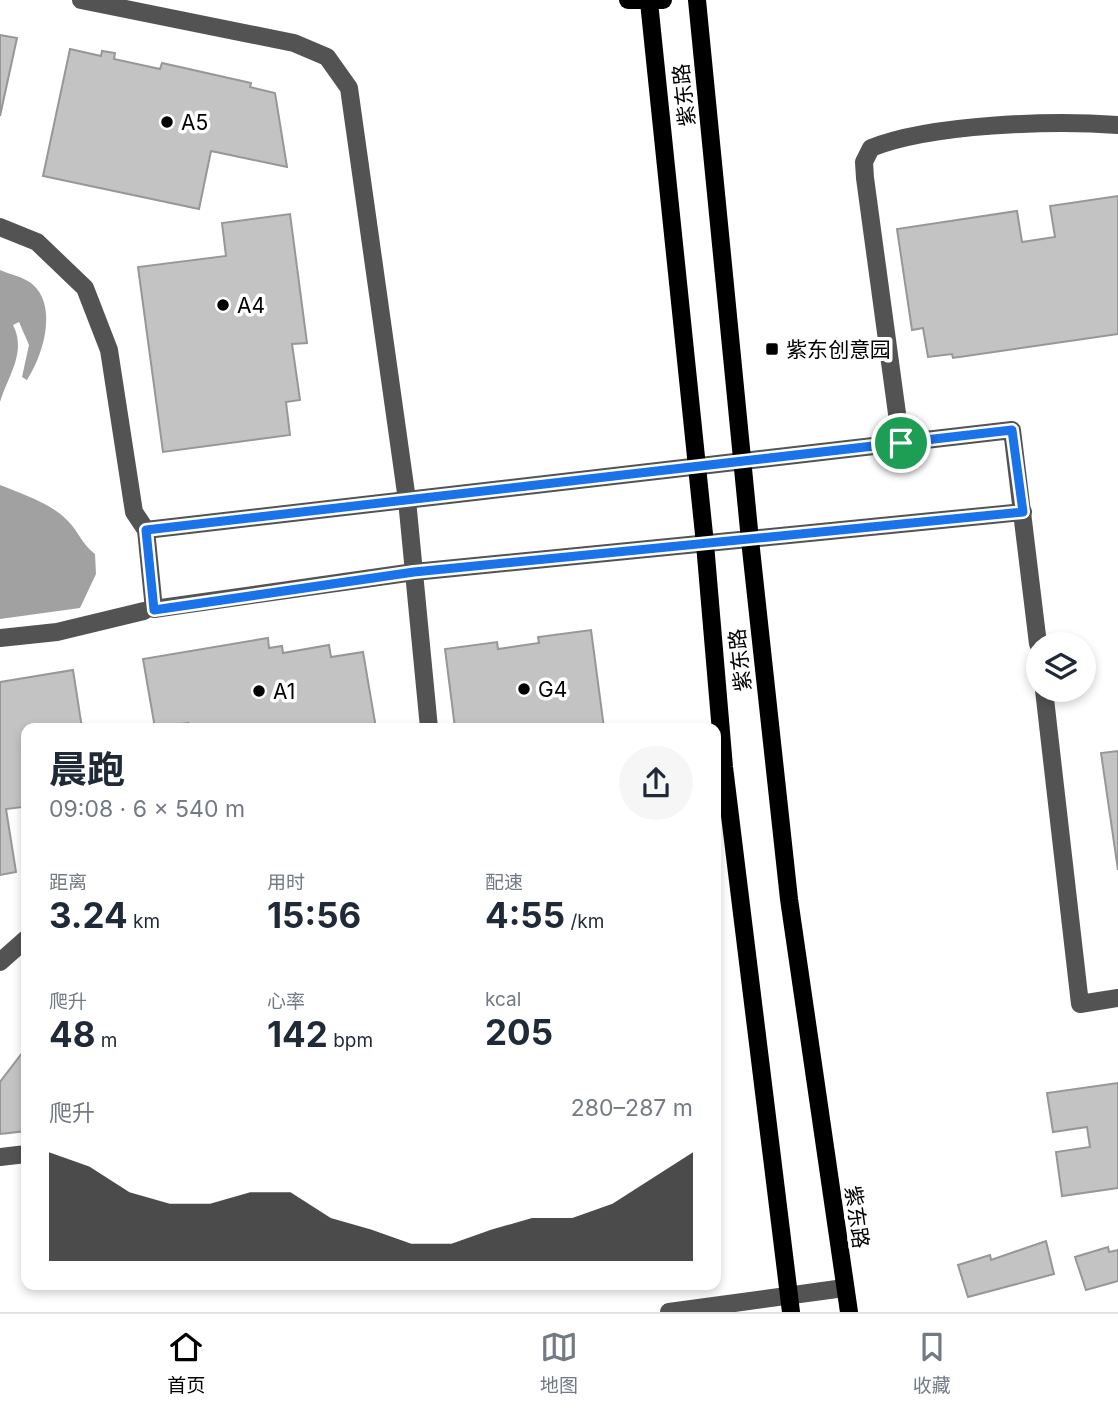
<!DOCTYPE html>
<html lang="zh">
<head>
<meta charset="utf-8">
<style>
  :root { --surface:#fff; --page:#f6f6f7; --text:#1f2937; --muted:#747a83; --line:#e0e1e3; --accent:#000 }
  body { margin:0; font-family:Inter,"Noto Sans SC",sans-serif; background:var(--page); color:var(--text); height:100vh; display:flex; flex-direction:column; font-size:26px; white-space:nowrap }
  * { box-sizing:border-box; margin:0 }
  p { font-size:23px; color:var(--muted) }
  .icon { flex:none; width:38px; height:38px; fill:none; stroke:currentColor; stroke-width:2; stroke-linecap:round; stroke-linejoin:round }
  .map { position:relative; flex:1; overflow:hidden }
  .side { position:absolute; left:21px; top:723px; width:700px; height:567px; display:flex; flex-direction:column; background:var(--surface); border-radius:14px; box-shadow:0 4px 10px #0003 }
  .side>* { flex:none }
  .buttons { position:absolute; left:1026px; top:632px; display:grid; gap:14px }
  .buttons a { display:grid; place-items:center; width:70px; height:70px; border-radius:50%; background:var(--surface); box-shadow:0 4px 10px #0003; font-size:35px }
  .pin { position:absolute; display:grid; place-items:center; width:60px; height:60px; color:#fff; margin:-30px; border:4px solid #fff; border-radius:50%; box-shadow:0 2px 7px #0007 }
  .round { display:grid; place-items:center; flex:none; width:74px; height:74px; border-radius:37px; background:var(--page) }
  .summary { display:flex; align-items:center; justify-content:space-between; height:119px; padding:0 28px }
  h1 { font-size:38px; font-weight:700; line-height:52px }
  .metrics { display:grid; grid-template-columns:repeat(3,1fr); gap:10px; height:119px; padding:7px 28px }
  .metrics div { display:grid; align-content:center }
  .metrics b { font-size:35px; font-weight:700 }
  .metrics small { font-size:19px; font-weight:400 }
  .metrics p { font-size:19px }
  .chart { height:196px; padding:14px 28px }
  .chart p { display:flex; justify-content:space-between }
  .chart svg { width:100%; height:126px; margin-top:7px; fill:var(--accent); opacity:.7 }
  .menu { display:flex; justify-content:space-around; align-items:center; height:98px; border-top:2px solid var(--line); background:var(--surface); font-size:19px; color:var(--muted) }
  .menu a { display:grid; justify-items:center; gap:4px }
  .menu .current { color:var(--accent) }
  .map>svg:first-child { display:block }
</style>
</head>
<body>
<div class="map">
<svg width="1118" height="1312" viewBox="0 0 1118 1312">
  <rect width="100%" height="100%" fill="#fff"/>
  <g fill="#a1a1a1">
    <path d="M0,270c9,4 23,7 31,13 28,22 12,73 -4,97l-5,-3 7,-32 -10,-23 -6,3c14,27 -5,51 -13,77z"/>
    <path d="M0,485c22,9 51,18 68,36 11,11 13,22 27,33l1,20 -16,34 -80,11z"/>
  </g>
  <g fill="#c3c3c3" stroke="#979797" stroke-width="2">
    <polygon points="0,35 17,38 0,116"/>
    <polygon points="70,49 101,56 102,51 115,53 114,59 160,69 162,63 251,83 250,87 275,93 287,167 211,151 199,209 43,176"/>
    <polygon points="1118,196 1118,334 953,358 952,354 928,357 923,328 912,330 897,229 1017,211 1022,242 1055,237 1050,206"/>
    <polygon points="290,214 307,343 292,344 300,400 286,402 290,435 163,452 138,267 226,256 222,223"/>
    <polygon points="591,630 604,728 455,728 445,649 497,642 498,649 539,643 538,637"/>
    <polygon points="268,638 269,648 282,646 283,653 329,645 331,657 363,652 376,728 188,728 188,723 155,728 143,659"/>
    <polygon points="73,670 82,728 26,728 26,751 22,751 26,767 26,833 22,807 6,809 16,872 0,875 0,682"/>
    <polygon points="1118,751 1118,870 1101,753"/>
    <polygon points="26,1048 26,1131 0,1134 0,1082"/>
    <polygon points="1118,1083 1118,1188 1062,1196 1056,1152 1090,1147 1087,1127 1053,1132 1047,1093"/>
    <polygon points="1046,1241 1054,1274 968,1297 958,1265 990,1255 991,1260"/>
    <polygon points="1108,1247 1109,1252 1118,1250 1118,1281 1086,1290 1075,1257"/>
  </g>
  <g fill="none" stroke-linecap="round" stroke-linejoin="round">
    <g stroke="#535353" stroke-width="18">
      <polyline points="81,0 294,43 327,57 349,88 407,500 429,728"/>
      <polyline points="0,227 37,242 85,288 109,350 134,512 146,530 154,609 414,572 1023,512"/>
      <path d="M901,443l-36,-265 -1,-16 7,-14c60,-24 181,-28 247,-23"/>
      <polyline points="146,530 1012,430 1038,644"/>
      <polyline points="0,638 57,632 144,611"/>
      <polyline points="1044,690 1080,1004 1118,998"/>
      <polyline points="0,962 26,939"/>
      <polyline points="0,1157 26,1154"/>
      <polyline points="669,1312 844,1288"/>
    </g>
    <g stroke="#000" stroke-width="18">
      <polyline points="628,0 663,0"/>
      <polyline points="697,0 750,540 789,899 849,1312"/>
      <polyline points="649,2 705,544 724,767 791,1312"/>
    </g>
  </g>
  <g fill="none" stroke-linecap="round" stroke-linejoin="round">
    <g stroke="#fff" stroke-width="14">
      <polygon id="route" points="1012,430 1023,512 414,572 154,610 146,530"/>
    </g>
    <use href="#route" stroke="#1a73e8" stroke-width="9"/>
  </g>
  <g fill="#000" stroke="#fff" stroke-width="2.5">
    <circle cx="167" cy="122" r="7"/>
    <circle cx="223" cy="305" r="7"/>
    <rect x="765" y="342" width="14" height="14" rx="3.5"/>
    <circle cx="524" cy="689" r="7"/>
    <circle cx="259" cy="691" r="7"/>
  </g>
  <g text-anchor="middle" dominant-baseline="central" stroke-width="7" stroke-linejoin="round" paint-order="stroke">
    <g font-size="21" fill="#000" stroke="#fff">
      <text transform="translate(684 95) rotate(-96)">紫东路</text>
      <text transform="translate(740 660) rotate(-96)">紫东路</text>
      <text transform="translate(857 1217) rotate(82)">紫东路</text>
    </g>
    <g font-size="21" fill="#000" stroke="#fff" text-anchor="start">
      <text x="181" y="122">A5</text>
      <text x="237" y="305">A4</text>
      <text x="786" y="349">紫东创意园</text>
      <text x="538" y="689">G4</text>
      <text x="273" y="691">A1</text>
    </g>
  </g>
</svg>
<div class="buttons">
<a><svg class="icon" aria-label="layers" viewBox="0 0 24 24"><path d="M12 4l9 5-9 5-9-5zM3 14l9 5 9-5"/></svg></a>
</div>
<div class="pin" style="left:901px;top:443px;background:#1e9e55"><svg class="icon" aria-label="arrive" viewBox="0 0 24 24"><path d="M6 21V4h12l-3 4 3 4H6"/></svg></div>
<section class="side">
<div class="summary"><div><h1>晨跑</h1><p>09:08 · 6 × 540 m</p></div><a class="round"><svg class="icon" aria-label="share" viewBox="0 0 24 24"><path d="M12 15V3M7 8l5-5 5 5M5 13v7h14v-7"/></svg></a></div>
<div class="metrics">
<div><p>距离</p><b>3.24<small> km</small></b></div>
<div><p>用时</p><b>15:56</b></div>
<div><p>配速</p><b>4:55<small> /km</small></b></div>
</div>
<div class="metrics">
<div><p>爬升</p><b>48<small> m</small></b></div>
<div><p>心率</p><b>142<small> bpm</small></b></div>
<div><p>kcal</p><b>205</b></div>
</div>
<div class="chart"><p><span>爬升</span>280–287 m</p>
<svg viewBox="0 0 160 44" preserveAspectRatio="none"><path d="M0 44V6L10 11L20 20L30 24L40 24L50 20L60 20L70 29L80 33L90 38L100 38L110 33L120 29L130 29L140 24L150 15L160 6V44z"/></svg>
</div>
</section>
</div>
<nav class="menu">
<a class="current"><svg class="icon" aria-label="home" viewBox="0 0 24 24"><path d="M3 11l9-7 9 7M6 9v11h12V9"/></svg>首页</a>
<a><svg class="icon" aria-label="map" viewBox="0 0 24 24"><path d="M3 6l6-2 6 2 6-2v14l-6 2-6-2-6 2zM9 4v14M15 6v14"/></svg>地图</a>
<a><svg class="icon" aria-label="saved" viewBox="0 0 24 24"><path d="M7 4h10v16l-5-4-5 4z"/></svg>收藏</a>
</nav>
</body>
</html>
